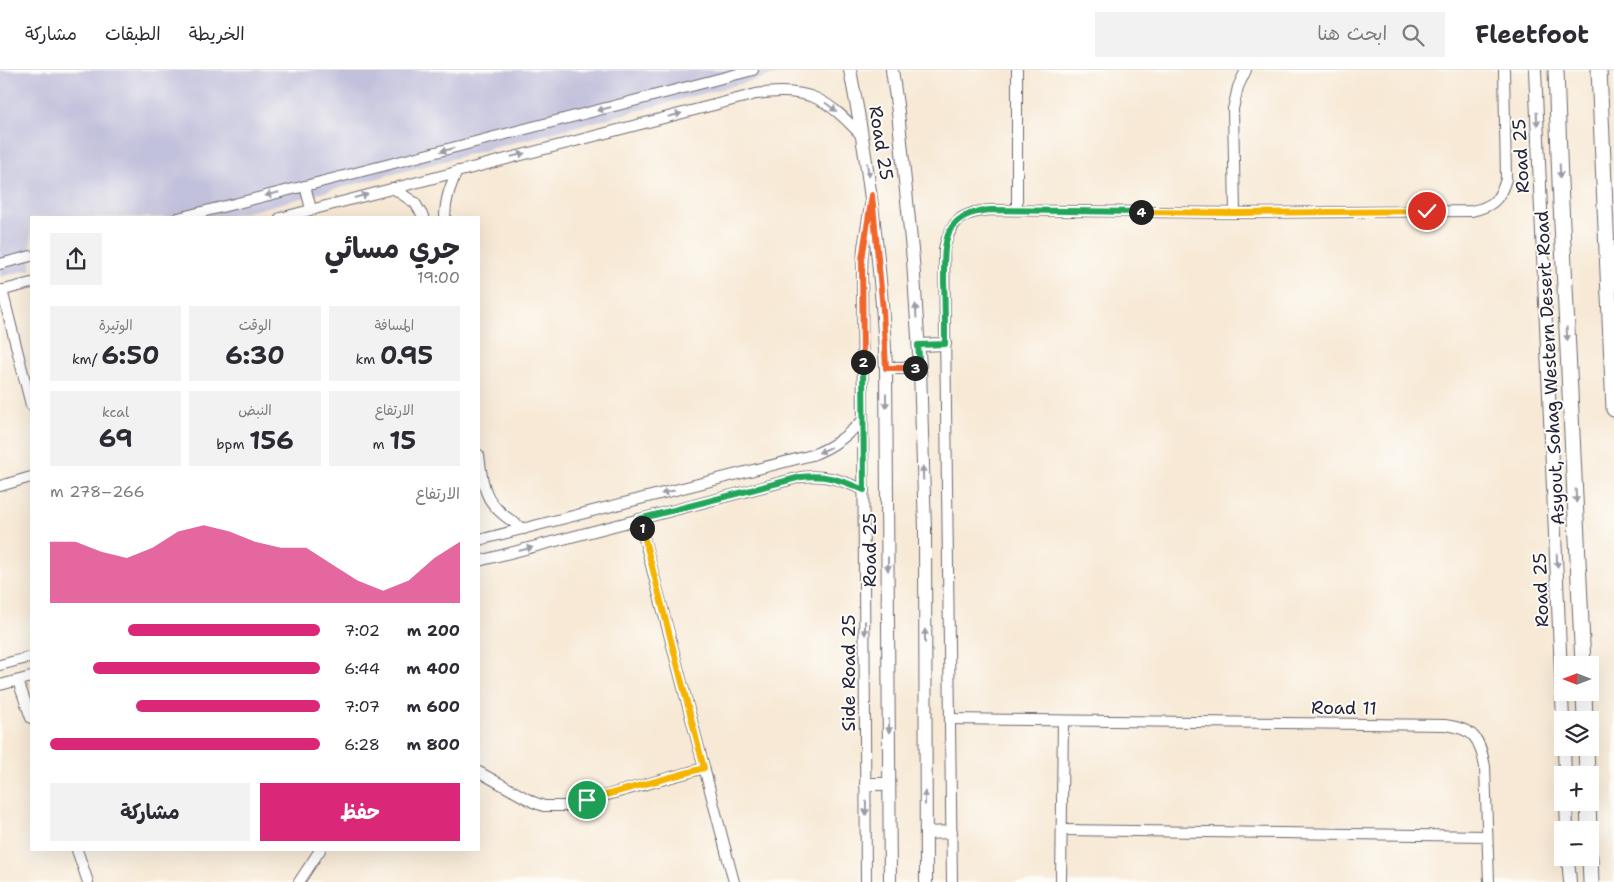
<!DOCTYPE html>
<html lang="ar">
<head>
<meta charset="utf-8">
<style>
  :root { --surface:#fff; --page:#f2f2f3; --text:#2b2b33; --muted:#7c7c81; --line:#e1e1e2; --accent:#db2777 }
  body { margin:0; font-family:"Shantell Sans","Playpen Sans Arabic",sans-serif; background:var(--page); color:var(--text); direction:rtl; height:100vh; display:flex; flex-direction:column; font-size:19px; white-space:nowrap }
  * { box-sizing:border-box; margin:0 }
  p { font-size:16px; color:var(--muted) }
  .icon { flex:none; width:28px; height:28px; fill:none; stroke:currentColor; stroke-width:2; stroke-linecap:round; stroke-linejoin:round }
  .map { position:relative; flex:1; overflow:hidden; direction:ltr }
  .side { position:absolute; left:30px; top:146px; width:450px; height:635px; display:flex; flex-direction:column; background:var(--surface); border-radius:0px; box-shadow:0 5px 20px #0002; direction:rtl }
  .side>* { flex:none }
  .needle { width:32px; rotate:270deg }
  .controls { position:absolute; left:1554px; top:586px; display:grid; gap:10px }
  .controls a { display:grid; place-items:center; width:45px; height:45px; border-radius:0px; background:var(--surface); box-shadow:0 5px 20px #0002; font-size:25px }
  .pin { position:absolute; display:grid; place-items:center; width:42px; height:42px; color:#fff; margin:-21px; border:2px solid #fff; border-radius:50%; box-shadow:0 1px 5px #0007 }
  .km { position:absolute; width:25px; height:25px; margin:-12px; border-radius:50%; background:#222; color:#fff; font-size:14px; line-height:25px; text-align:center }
  .round { display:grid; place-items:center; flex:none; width:52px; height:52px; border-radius:0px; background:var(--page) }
  .overview { display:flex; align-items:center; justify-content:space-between; height:85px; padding:0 20px }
  h1 { font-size:28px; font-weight:700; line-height:38px }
  .metrics { display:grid; grid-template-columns:repeat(3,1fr); gap:8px; height:85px; padding:5px 20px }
  .metrics div { display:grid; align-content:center; border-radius:0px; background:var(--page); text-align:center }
  .metrics b { font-size:25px; font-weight:700 }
  .metrics small { font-size:14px; font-weight:400 }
  .metrics p { font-size:14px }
  .chart { height:140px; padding:10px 20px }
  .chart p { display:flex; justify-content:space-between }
  .chart svg { width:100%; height:90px; margin-top:5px; fill:var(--accent); opacity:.7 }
  .button { display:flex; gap:10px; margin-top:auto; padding:10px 20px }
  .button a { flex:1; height:58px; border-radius:0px; background:var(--accent); color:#fff; font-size:20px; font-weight:700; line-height:58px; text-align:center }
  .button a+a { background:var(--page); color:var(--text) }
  ul { padding:0 20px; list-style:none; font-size:16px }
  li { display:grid; grid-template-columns:80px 60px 1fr; align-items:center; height:38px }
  li i { height:12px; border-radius:6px; background:var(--accent) }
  header { display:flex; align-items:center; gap:30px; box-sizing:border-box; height:70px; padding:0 25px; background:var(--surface); border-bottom:1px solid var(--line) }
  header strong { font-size:24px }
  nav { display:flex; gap:28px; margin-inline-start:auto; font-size:18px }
  .search { width:350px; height:45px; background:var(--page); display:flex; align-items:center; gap:12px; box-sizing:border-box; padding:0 18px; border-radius:0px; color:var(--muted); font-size:19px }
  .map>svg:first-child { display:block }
</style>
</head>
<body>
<header>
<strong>Fleetfoot</strong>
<div class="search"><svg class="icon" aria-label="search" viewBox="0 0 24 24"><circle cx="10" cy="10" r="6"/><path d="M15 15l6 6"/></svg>ابحث هنا</div>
<nav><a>الخريطة</a><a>الطبقات</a><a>مشاركة</a></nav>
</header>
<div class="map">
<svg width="1614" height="812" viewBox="0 0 1614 812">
  <rect width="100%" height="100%" fill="#fdfcf7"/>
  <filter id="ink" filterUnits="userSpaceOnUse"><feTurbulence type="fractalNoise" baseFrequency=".02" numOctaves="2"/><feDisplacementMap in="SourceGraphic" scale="10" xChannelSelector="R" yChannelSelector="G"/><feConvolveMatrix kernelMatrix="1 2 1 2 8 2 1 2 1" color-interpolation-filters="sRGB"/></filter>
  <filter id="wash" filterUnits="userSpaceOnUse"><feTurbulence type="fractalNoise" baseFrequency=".0096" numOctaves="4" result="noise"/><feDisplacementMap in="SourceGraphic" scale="20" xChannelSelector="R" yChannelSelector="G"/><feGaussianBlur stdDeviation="1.12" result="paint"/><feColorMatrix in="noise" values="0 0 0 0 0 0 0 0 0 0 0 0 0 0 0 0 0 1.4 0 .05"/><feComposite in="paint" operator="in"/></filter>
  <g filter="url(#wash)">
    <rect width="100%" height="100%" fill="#f7e9d5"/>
    <polygon fill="#c2c1dc" points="0,0 793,0 228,147 31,148 31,199 0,207"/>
  </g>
  <g filter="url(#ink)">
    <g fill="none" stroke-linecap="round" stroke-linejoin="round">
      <g stroke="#6d6871" stroke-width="12">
        <g id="minor">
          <polyline points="305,116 311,139"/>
          <polyline points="393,118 415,133 424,148"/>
          <polyline points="1017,140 1017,0"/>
          <polyline points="1235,143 1233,39 1238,17 1246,0"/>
          <polyline points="178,148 305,116 753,0"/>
          <path d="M280,148l476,-124c53,-8 71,5 106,42"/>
          <path d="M445,148c0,-18 5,-31 12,-47"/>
          <polyline points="0,194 31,186"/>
          <polyline points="2,220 31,335"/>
          <polyline points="0,221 31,213"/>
          <path d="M479,385c5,42 8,51 45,74"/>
          <polyline points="0,416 31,407"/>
          <polyline points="639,449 734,812"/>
          <path d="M479,470l333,-85c21,-8 35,-19 51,-35"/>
          <path d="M479,491l322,-84c25,-3 40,3 63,13"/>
          <polyline points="0,595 31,587"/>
          <polyline points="18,611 31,648"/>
          <polyline points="0,615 31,607"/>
          <path d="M950,649l495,6c30,4 35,14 40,42l4,115"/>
          <polyline points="479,702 533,732 544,736 568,736 704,698"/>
          <polyline points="1062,760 1487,766"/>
          <polyline points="77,780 88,812"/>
          <polyline points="299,812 320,780"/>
          <polyline points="866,812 862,201 863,178 870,136"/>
          <path d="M952,812l-8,-633c7,-29 18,-37 47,-39l244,3 236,-2c21,-4 29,-11 35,-32l-2,-109"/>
          <polyline points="1061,812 1063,651"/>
        </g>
      </g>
      <g stroke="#6d6871" stroke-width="14">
        <g id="tertiary">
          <path d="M850,0c20,99 31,197 36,298l4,514"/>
          <polyline points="892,0 898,42 913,190 920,298 925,459 926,812"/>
          <polyline points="1535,0 1563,650"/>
          <polyline points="919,275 945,274"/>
          <polyline points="886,298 920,298"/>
          <polyline points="1564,678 1565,705"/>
          <polyline points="866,714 889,714"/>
          <polyline points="1566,732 1567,760"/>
          <polyline points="926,763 951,762"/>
          <polyline points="1568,788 1570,812"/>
        </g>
      </g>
      <g stroke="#6d6871" stroke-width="17">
        <g id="primary">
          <polyline points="1556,0 1560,112 1583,595"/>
          <polyline points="1599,0 1614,339"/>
          <polyline points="1584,622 1585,650"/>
          <polyline points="1586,678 1587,705"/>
          <polyline points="1588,732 1589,760"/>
          <polyline points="1590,787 1591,812"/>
        </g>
      </g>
      <use href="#minor" stroke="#fff" stroke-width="10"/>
      <use href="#tertiary" stroke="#fff" stroke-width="12"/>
      <use href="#primary" stroke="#fff" stroke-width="15"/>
    </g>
    <defs><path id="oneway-solid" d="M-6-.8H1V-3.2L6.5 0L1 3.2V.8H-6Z" transform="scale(1.25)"/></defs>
    <g fill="#9c9ca7">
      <use href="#oneway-solid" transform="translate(831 37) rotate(37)"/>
      <use href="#oneway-solid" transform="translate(604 39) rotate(165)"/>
      <use href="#oneway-solid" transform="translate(675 45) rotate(-14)"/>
      <use href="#oneway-solid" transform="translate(1537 49) rotate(87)"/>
      <use href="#oneway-solid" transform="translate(447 80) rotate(165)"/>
      <use href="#oneway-solid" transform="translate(518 85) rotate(-14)"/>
      <use href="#oneway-solid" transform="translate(868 100) rotate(82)"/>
      <use href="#oneway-solid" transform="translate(1560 101) rotate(88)"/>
      <use href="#oneway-solid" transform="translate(272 124) rotate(166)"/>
      <use href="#oneway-solid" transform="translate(361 126) rotate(-15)"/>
      <use href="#oneway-solid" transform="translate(916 241) rotate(-94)"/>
      <use href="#oneway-solid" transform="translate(1567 264) rotate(87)"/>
      <use href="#oneway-solid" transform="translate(886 331) rotate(90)"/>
      <use href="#oneway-solid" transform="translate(825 380) rotate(156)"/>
      <use href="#oneway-solid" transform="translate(923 403) rotate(-92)"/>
      <use href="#oneway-solid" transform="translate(668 422) rotate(166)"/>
      <use href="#oneway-solid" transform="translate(1576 426) rotate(87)"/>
      <use href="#oneway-solid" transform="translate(526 479) rotate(-15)"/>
      <use href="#oneway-solid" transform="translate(1557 491) rotate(88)"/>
      <use href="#oneway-solid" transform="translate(888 494) rotate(90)"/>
      <use href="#oneway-solid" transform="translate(865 558) rotate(90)"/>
      <use href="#oneway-solid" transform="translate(925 566) rotate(-90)"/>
      <use href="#oneway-solid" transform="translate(889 656) rotate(90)"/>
      <use href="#oneway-solid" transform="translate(925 728) rotate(-90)"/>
      <use href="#oneway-solid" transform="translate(866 738) rotate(90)"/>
    </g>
  </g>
  <g fill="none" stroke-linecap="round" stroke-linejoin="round" filter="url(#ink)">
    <g stroke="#fff" stroke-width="10">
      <polyline id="split-1" points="587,730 704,698 642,458"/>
    </g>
    <g stroke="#fff" stroke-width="10">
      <path id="split-2" d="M642,458l-3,-9 162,-42c25,-3 40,3 63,13l-1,-128"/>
    </g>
    <g stroke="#fff" stroke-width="10">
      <polyline id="split-3" points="863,292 862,189 872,125 883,240 886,298 915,298"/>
    </g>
    <g stroke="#fff" stroke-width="10">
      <path id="split-4" d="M915,298h5l-2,-23 27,-1c0,-20 0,-41 -1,-62 0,-40 -2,-69 47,-72l150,2"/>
    </g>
    <g stroke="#fff" stroke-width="10">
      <polyline id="split-5" points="1141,142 1235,143 1427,141"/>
    </g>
    <use href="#split-1" stroke="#f5b400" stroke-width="6"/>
    <use href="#split-2" stroke="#22a559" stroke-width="6"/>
    <use href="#split-3" stroke="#f0652b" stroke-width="6"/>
    <use href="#split-4" stroke="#22a559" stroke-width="6"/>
    <use href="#split-5" stroke="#f5b400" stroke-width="6"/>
  </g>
  <g text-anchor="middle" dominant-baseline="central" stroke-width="4" stroke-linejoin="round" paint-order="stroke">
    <g font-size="18" fill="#22223b" stroke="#fdfcf7">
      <text transform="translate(881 73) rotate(81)">Road 25</text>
      <text transform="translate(1521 86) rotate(-93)">Road 25</text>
      <text transform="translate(1550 298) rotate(-93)">Asyout, Sohag Western Desert Road</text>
      <text transform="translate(870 480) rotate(-90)">Road 25</text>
      <text transform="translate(1541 520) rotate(-92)">Road 25</text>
      <text transform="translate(849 603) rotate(-90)">Side Road 25</text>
      <text transform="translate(1344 638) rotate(1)">Road 11</text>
    </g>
  </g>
</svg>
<div class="controls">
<a><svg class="needle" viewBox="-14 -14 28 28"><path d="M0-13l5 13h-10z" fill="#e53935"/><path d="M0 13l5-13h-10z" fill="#7c7c81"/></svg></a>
<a><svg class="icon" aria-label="layers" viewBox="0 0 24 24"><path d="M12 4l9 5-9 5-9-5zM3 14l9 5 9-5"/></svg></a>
<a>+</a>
<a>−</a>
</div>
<div class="pin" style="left:587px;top:730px;background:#1e9e55"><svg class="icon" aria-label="arrive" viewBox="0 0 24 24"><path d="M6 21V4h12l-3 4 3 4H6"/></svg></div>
<div class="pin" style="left:1427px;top:141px;background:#d93025"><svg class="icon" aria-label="check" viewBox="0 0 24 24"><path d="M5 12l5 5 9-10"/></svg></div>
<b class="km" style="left:642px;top:458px">1</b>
<b class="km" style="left:863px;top:292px">2</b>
<b class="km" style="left:915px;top:298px">3</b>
<b class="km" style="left:1141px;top:142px">4</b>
<section class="side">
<div class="overview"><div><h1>جري مسائي</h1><p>19:00</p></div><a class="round"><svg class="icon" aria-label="share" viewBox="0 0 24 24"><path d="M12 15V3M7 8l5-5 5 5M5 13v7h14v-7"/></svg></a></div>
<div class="metrics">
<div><p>المسافة</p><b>0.95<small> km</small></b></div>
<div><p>الوقت</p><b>6:30</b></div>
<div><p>الوتيرة</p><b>6:50<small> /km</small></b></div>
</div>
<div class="metrics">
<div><p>الارتفاع</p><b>15<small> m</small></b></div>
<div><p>النبض</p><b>156<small> bpm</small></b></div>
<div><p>kcal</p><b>69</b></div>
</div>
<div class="chart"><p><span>الارتفاع</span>266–278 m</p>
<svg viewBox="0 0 160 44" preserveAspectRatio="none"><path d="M0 44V14L10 14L20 19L30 22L40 17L50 9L60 6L70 9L80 14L90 17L100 17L110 25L120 33L130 38L140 33L150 22L160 14V44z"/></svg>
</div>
<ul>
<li><b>200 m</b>7:02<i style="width:71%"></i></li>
<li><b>400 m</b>6:44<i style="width:84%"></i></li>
<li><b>600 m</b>7:07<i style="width:68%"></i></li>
<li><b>800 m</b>6:28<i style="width:100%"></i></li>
</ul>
<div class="button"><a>حفظ</a><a>مشاركة</a></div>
</section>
</div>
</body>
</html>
